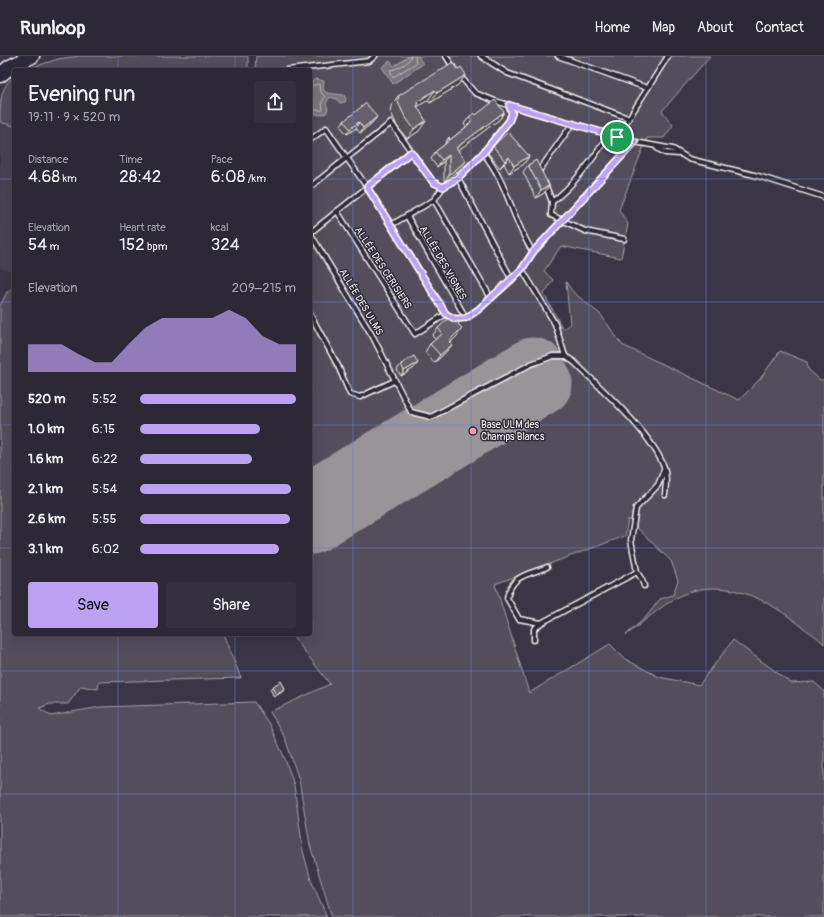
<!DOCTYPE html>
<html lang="en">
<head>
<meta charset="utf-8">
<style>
  :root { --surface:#2c2835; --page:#34303d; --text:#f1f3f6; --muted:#a6a6ad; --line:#484450; --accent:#bca0f2 }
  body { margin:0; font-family:Pangolin,sans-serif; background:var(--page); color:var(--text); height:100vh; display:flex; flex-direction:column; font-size:15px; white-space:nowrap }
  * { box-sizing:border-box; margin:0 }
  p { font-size:13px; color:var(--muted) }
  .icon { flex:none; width:22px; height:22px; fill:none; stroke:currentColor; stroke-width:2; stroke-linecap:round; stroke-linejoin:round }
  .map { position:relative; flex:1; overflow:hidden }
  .panel { position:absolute; left:12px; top:12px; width:300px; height:568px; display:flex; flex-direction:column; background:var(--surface); border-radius:4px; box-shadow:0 4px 16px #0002,0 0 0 1px var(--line) }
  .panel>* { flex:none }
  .pin { position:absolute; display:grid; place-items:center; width:34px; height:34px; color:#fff; margin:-17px; border:2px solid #fff; border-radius:50%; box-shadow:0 1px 4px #0007 }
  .round { display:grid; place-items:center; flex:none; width:42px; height:42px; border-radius:4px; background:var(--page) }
  .summary { display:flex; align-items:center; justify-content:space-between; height:68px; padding:0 16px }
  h1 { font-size:22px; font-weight:600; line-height:30px }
  .stats { display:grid; grid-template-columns:repeat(3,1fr); gap:6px; height:68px; padding:4px 16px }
  .stats div { display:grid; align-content:center }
  .stats b { font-size:17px; font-weight:600 }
  .stats small { font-size:11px; font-weight:400 }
  .stats p { font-size:11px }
  .chart { height:112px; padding:8px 16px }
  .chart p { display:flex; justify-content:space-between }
  .chart svg { width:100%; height:72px; margin-top:4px; fill:var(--accent); opacity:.7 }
  .button { display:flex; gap:8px; margin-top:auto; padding:8px 16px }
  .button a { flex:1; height:46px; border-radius:4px; background:var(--accent); color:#111; font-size:16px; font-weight:600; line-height:46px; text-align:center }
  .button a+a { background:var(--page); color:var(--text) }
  ul { padding:0 16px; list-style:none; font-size:13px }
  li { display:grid; grid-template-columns:64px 48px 1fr; align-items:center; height:30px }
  li i { height:10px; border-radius:5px; background:var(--accent) }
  header { display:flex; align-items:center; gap:24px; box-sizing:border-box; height:56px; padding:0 20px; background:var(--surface); border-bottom:1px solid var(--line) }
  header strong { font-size:19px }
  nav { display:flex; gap:22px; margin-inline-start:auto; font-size:14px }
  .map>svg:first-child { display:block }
</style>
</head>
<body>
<header>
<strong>Runloop</strong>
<nav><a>Home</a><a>Map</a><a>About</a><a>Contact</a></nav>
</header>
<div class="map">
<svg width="824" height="861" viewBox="0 0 824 861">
  <rect width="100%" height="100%" fill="#3b3647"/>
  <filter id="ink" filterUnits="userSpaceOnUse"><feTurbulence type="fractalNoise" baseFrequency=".025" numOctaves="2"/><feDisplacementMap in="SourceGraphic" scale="8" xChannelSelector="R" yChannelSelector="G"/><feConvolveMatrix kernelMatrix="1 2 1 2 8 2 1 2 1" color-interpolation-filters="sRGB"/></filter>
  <g filter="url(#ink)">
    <polygon fill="#484352" points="0,66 14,70 14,217 0,212"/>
    <g fill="#534e5c" stroke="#a4a0a2">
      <polygon points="79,0 248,0 248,14 24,14 58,3"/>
      <path d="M256,0h454l-48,55 11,14 -9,13h-17l-28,72 9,14 -7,34 -60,-12 -17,25 9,9 -9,14 19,35 7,-5 -4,-42 7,10 28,23 21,30 117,55 21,-21 20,-28 27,11 1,7 12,11h4v264c-5,-6 -12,-10 -19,-15 -32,-26 -74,-51 -116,-37 -21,7 -45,30 -63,43l20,-18 14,-18 13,-4 5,-15 -7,-19 -43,-42 -3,17 -130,48 34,109 81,-49 15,15 34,18 40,8 34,-45 58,43 23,-1 10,9v226h-492l-22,-72 -11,-65 -14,-42 -15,-26 60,-28 -39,-50h19v-564h-55z"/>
      <path d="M14,20v50l-14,-4c0,-23 0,-33 14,-46z"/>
      <polygon points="14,231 14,578 223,578 241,622 99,626 98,633 81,630 68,648 50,648 39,652 51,660 100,651 254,646 269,668 285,703 294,729 303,795 311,824 327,861 0,861 0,250 7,236"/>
    </g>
    <g fill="#78747b" stroke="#aaa6a7">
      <polygon points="409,0 418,0 423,8 393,28 382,11 390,5 394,10"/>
      <polygon points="315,23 324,25 323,33 327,37 344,39 346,43 345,46 340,47 337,43 330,41 326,47 328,53 326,57 320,59 314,57 310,59 310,28"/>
    </g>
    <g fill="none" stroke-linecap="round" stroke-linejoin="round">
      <g stroke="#c2bfbc" stroke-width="1">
        <path d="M411,0c-2,8 -14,13 -21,14l3,7 23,-14 -1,-7"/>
        <polyline points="310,30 319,28 320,35 325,41 322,46 323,54 310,54"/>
      </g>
      <polyline stroke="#989498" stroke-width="65" points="310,449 533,314 540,327 310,466"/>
      <g stroke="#f4f1e8" stroke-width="7">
        <g id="service">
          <polyline points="446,0 453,11"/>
          <polyline points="481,0 507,17 628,62"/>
          <polyline points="558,0 647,32"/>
          <polyline points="287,14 369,5 375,0"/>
          <polyline points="459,19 475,37 495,45 635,86 673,93 689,103 758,120 824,141"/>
          <polyline points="617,81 668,0"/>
          <polyline points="310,84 326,72 367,131 446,258"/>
          <polyline points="657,92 665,97 679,98"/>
          <path d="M483,97c25,29 29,68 50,99"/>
          <polyline points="539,116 539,115 573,67"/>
          <polyline points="458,122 512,224"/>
          <path d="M545,127l7,19c24,-19 41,-42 57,-68"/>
          <polyline points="310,131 391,67 433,126 443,131 458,122 483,97 509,65 512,57 509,49"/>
          <polyline points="434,144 491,242"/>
          <polyline points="552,146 551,159 585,175 624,183"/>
          <polyline points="337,155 415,278 446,258 455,263 466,262 479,253 512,224 522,213 533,196 635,86"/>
          <polyline points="407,160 466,262"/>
          <polyline points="391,169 434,144 443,131"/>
          <polyline points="310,177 373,281 411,356 431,361 531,308 553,300 565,300"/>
          <polyline points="310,177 411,96"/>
          <path d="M522,213l33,55 10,32 9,6c27,27 77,70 90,105 3,8 2,19 1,28"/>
          <polyline points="310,258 338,310 350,338 360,341 394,325"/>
          <polyline points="637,516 631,484 636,452 658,429 664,414"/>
          <polyline points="541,567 637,516 642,524 644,530"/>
          <path d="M534,584v-11l7,-6 -22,-4 -12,-21c5,-24 21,-23 40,-31"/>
        </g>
      </g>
      <g stroke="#f4f1e8" stroke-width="17">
        <polyline id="trunk" points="0,19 10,11 32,0"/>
      </g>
      <use href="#service" stroke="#2f2a3d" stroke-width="4"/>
      <use href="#trunk" stroke="#2f2a3d" stroke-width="14"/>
    </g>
    <g fill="#57535d" stroke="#f4f1e8">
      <polygon points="458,13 458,29 430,47 428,44 417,51 419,75 407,83 397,70 390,54 391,51 391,50 398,40"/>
      <polygon points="504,56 500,63 458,94 461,112 444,126 444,105 437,111 431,103 435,96 444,89 449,81 450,84 466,71 464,68 469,61 476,59"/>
      <polygon points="344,65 373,66 360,77 356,72 347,78 340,70"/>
      <polygon points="493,90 529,100 524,108 509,117 504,108 500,112 488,97"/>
      <polygon points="528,109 544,137 536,142 523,116"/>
      <polygon points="458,268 462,272 457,280 450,287 446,296 434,307 425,296 430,288 436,284 432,280 438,272"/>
      <polygon points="401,308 414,312 401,320 397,314"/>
      <polygon points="272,631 285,632 283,635 274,641 270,633"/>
    </g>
    <g fill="#47444c" stroke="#f4f1e8">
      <polygon points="466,19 458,29 430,47 437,37"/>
      <polygon points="435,34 428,44 417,51 417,46"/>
      <polygon points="504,56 500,63 452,99 456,92"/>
      <polygon points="377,61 373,66 360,77 363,72"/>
      <polygon points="426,65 419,75 407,83 414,73"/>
      <polygon points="359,66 356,72 347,78 350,73"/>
      <polygon points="449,99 444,105 437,111 442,104"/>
      <polygon points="529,100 524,108 509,117 514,110"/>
      <polygon points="509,101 504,108 500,112 505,105"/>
      <polygon points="466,105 461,112 444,126 449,119"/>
      <polygon points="549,130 544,137 536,142 541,134"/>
      <polygon points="462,272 457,280 443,293 449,285"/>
      <polygon points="452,289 446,296 434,307 440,299"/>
      <polygon points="418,307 414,312 401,320 404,315"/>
      <polygon points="285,632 283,635 274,641 276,639"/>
    </g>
    <g fill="#65616c" stroke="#f4f1e8">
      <polygon points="453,6 458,13 461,11 466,19 437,37 435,34 417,46 418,49 417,50 426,65 414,73 404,59 397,44 399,42 398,40"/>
      <polygon points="495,44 504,56 456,92 466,105 449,119 449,99 442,104 435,96 449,85 449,81 450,84 465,72 472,65 469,61 474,57 476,59"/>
      <polygon points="366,47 377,61 363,72 359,66 350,73 344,65"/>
      <polygon points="508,76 529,100 514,110 509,101 505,105 493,90"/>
      <polygon points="536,104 549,130 541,134 528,109"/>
      <polygon points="453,258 460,265 458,268 462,272 449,285 452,289 440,299 430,288 442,278 438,272"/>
      <polygon points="414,300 418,307 404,315 401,308"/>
      <polygon points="281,625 285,632 276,639 272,631"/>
    </g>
  </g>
  <g fill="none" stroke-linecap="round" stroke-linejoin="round" filter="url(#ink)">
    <g stroke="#fff" stroke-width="8">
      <polygon id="route" points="509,49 635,86 533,196 522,213 479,253 466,262 455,263 446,258 367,131 411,96 433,126 443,131 458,122 483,97 509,65 512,57"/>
    </g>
    <use href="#route" stroke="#bca0f2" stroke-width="5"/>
  </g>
  <path fill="none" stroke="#5e7fdd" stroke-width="1" stroke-opacity="0.55" d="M118,0v14M235,0v14M353,0v861M471,0v861M589,0v861M706,0v861M0,123h14M310,123h514M0,246h14M310,246h514M0,369h14M310,369h514M0,492h14M310,492h514M118,578v283M235,578v283M0,615h824M0,738h824"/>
  <circle fill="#ff9aa2" stroke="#2f2a3d" stroke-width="1.5" cx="473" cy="375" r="4"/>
  <g text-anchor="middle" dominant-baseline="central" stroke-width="3" stroke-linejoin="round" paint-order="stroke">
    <g font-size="10" fill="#f4f1e8" stroke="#2f2a3d">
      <text transform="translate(443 207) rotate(60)">ALLÉE DES VIGNES</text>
      <text transform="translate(383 212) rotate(57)">ALLÉE DES CERISIERS</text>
      <text transform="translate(361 246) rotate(59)">ALLÉE DES ULMS</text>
    </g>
    <g font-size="10" fill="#f4f1e8" stroke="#2f2a3d" text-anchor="start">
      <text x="481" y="369">Base ULM des<tspan x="481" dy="12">Champs Blancs</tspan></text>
    </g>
  </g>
</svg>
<div class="pin" style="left:617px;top:81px;background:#1e9e55"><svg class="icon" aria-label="arrive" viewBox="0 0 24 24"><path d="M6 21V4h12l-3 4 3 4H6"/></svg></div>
<section class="panel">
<div class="summary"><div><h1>Evening run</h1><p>19:11 · 9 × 520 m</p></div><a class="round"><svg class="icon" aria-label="share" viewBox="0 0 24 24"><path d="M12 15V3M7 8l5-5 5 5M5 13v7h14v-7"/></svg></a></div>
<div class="stats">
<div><p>Distance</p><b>4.68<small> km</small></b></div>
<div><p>Time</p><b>28:42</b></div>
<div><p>Pace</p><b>6:08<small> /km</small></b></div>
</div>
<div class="stats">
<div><p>Elevation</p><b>54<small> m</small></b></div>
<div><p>Heart rate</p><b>152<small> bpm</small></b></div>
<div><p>kcal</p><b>324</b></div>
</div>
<div class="chart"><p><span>Elevation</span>209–215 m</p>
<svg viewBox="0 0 160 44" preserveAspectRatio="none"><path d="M0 44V27L10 27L20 27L30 33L40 38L50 38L60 27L70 17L80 11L90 11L100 11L110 11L120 6L130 11L140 22L150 27L160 27V44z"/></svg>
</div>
<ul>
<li><b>520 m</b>5:52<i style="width:100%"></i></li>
<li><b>1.0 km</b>6:15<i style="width:77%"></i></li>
<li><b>1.6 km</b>6:22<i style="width:72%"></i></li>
<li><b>2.1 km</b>5:54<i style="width:97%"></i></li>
<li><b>2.6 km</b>5:55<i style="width:96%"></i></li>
<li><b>3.1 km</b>6:02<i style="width:89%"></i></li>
</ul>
<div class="button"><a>Save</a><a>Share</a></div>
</section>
</div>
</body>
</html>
